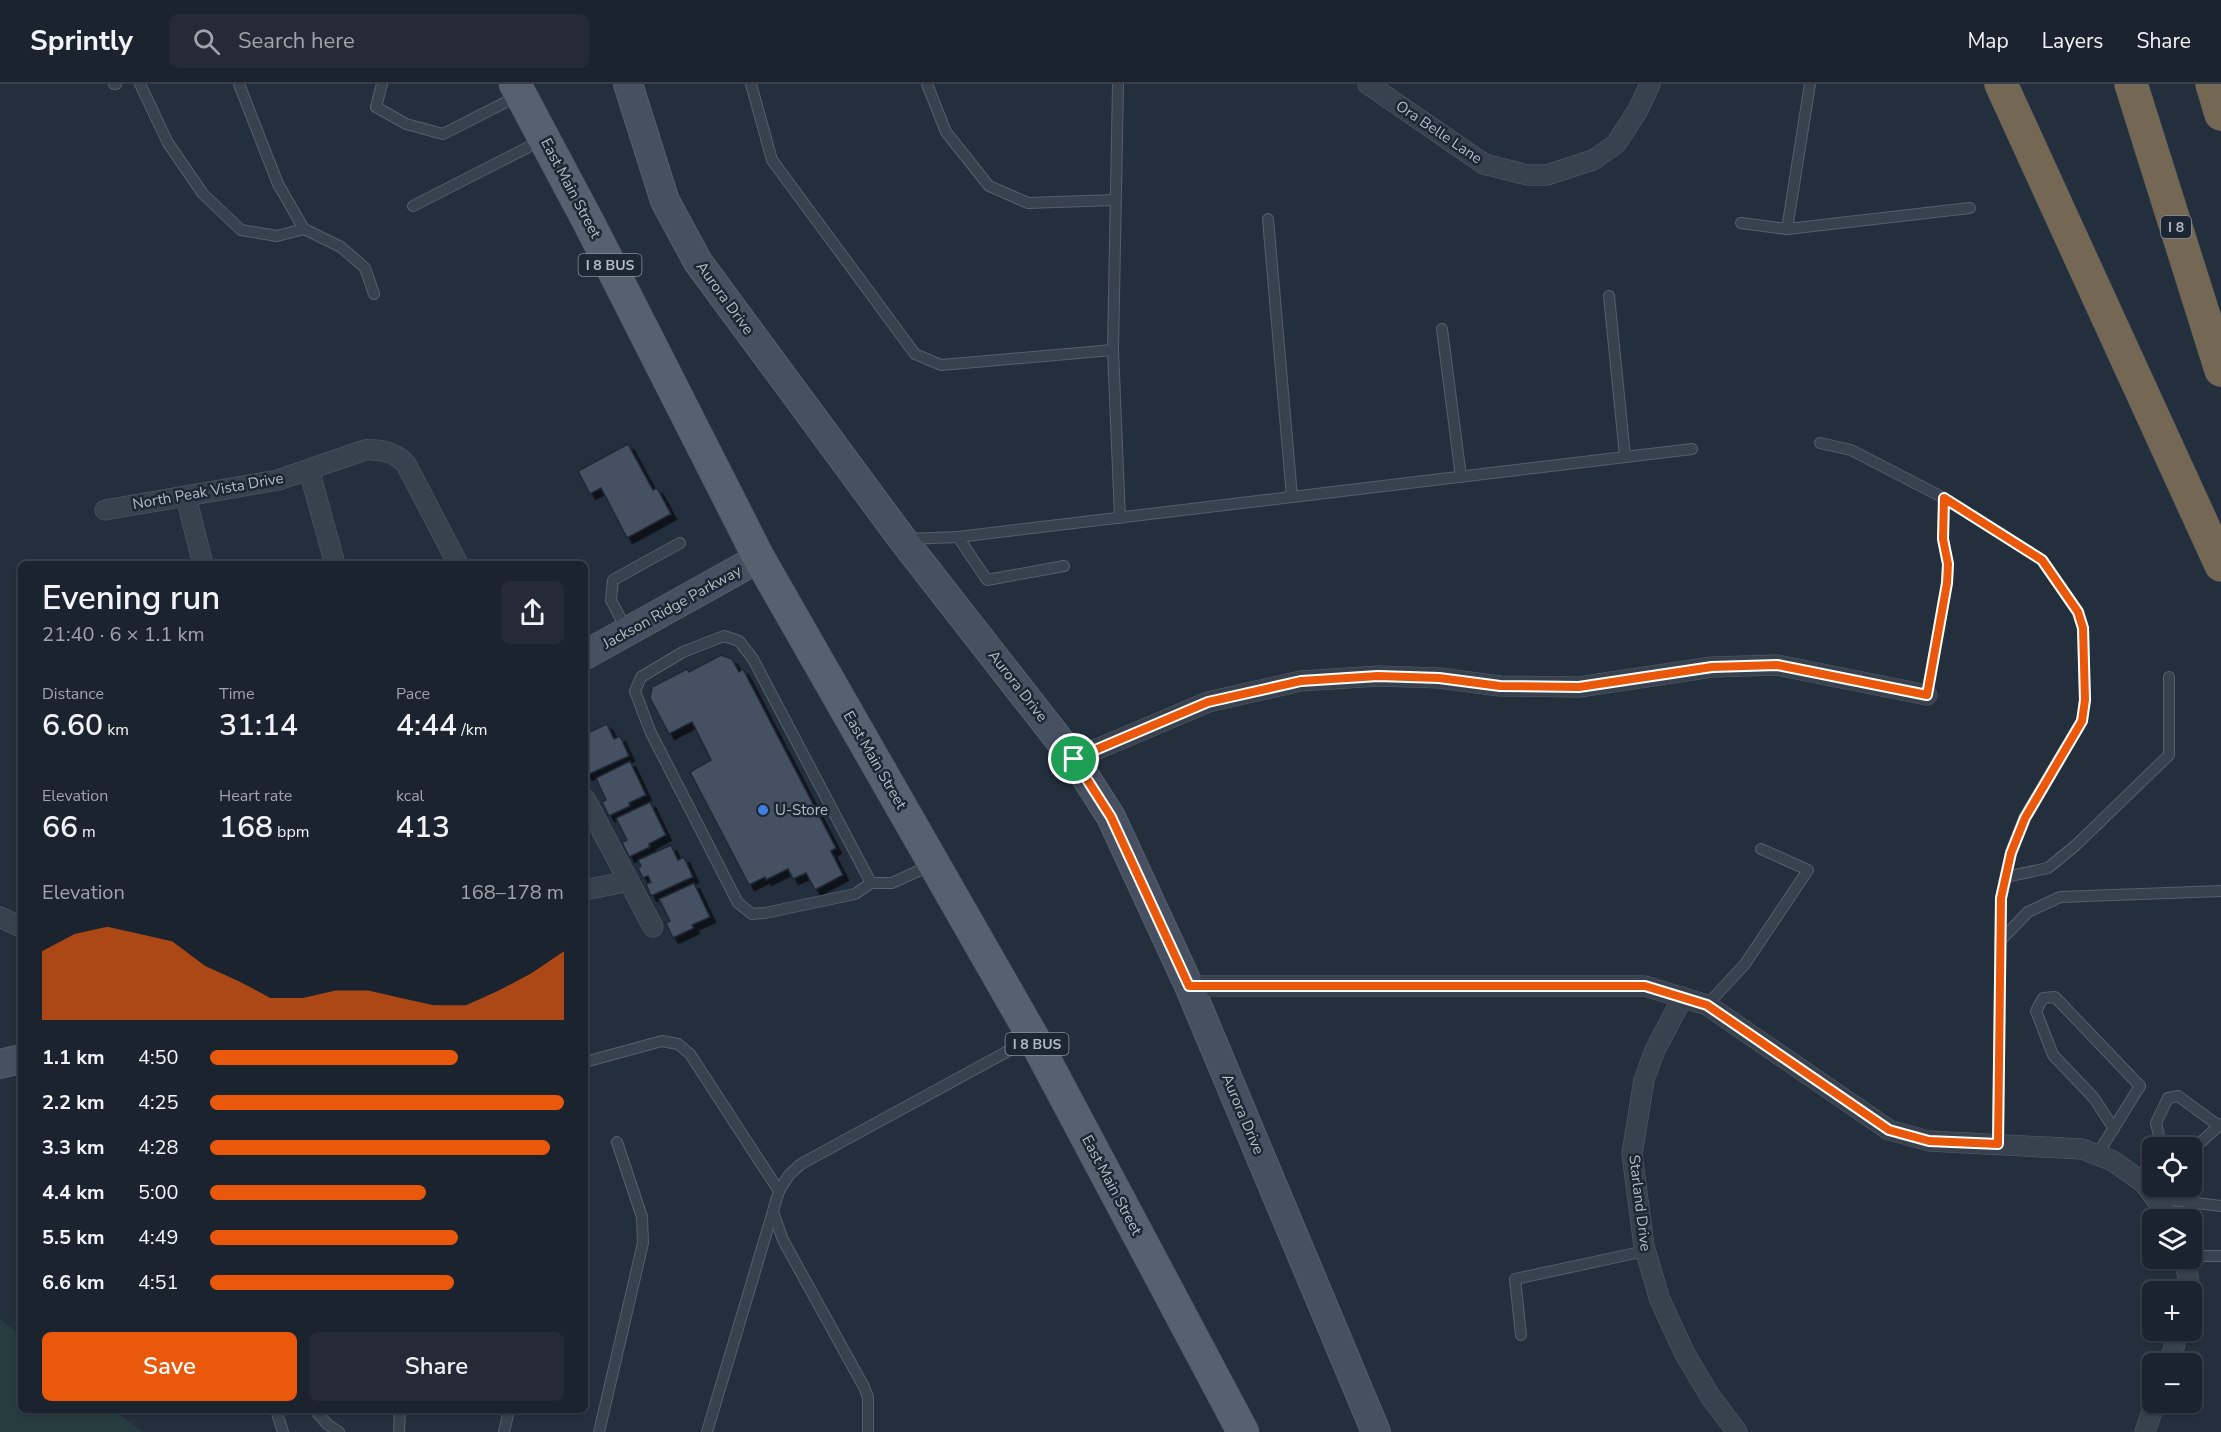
<!DOCTYPE html>
<html lang="en">
<head>
<meta charset="utf-8">
<style>
  :root { --surface:#1b232e; --page:#242b36; --text:#f1f3f6; --muted:#a0a4aa; --line:#39404a; --accent:#ea580c }
  body { margin:0; font-family:"Nunito Sans",sans-serif; background:var(--page); color:var(--text); height:100vh; display:flex; flex-direction:column; font-size:22px; white-space:nowrap }
  * { box-sizing:border-box; margin:0 }
  p { font-size:20px; color:var(--muted) }
  .icon { flex:none; width:33px; height:33px; fill:none; stroke:currentColor; stroke-width:2; stroke-linecap:round; stroke-linejoin:round }
  .map { position:relative; flex:1; overflow:hidden }
  .sheet { position:absolute; left:18px; top:477px; width:570px; height:852px; display:flex; flex-direction:column; background:var(--surface); border-radius:9px; box-shadow:0 2px 4px #0004,0 0 0 2px var(--line) }
  .sheet>* { flex:none }
  .controls { position:absolute; left:2142px; top:1053px; display:grid; gap:12px }
  .controls a { display:grid; place-items:center; width:60px; height:60px; border-radius:9px; background:var(--surface); box-shadow:0 2px 4px #0004,0 0 0 2px var(--line); font-size:30px }
  .pin { position:absolute; display:grid; place-items:center; width:51px; height:51px; color:#fff; margin:-26px; border:3px solid #fff; border-radius:50%; box-shadow:0 2px 6px #0007 }
  .round { display:grid; place-items:center; flex:none; width:63px; height:63px; border-radius:9px; background:var(--page) }
  .overview { display:flex; align-items:center; justify-content:space-between; height:102px; padding:0 24px }
  h1 { font-size:33px; font-weight:600; line-height:45px }
  .stats { display:grid; grid-template-columns:repeat(3,1fr); gap:9px; height:102px; padding:6px 24px }
  .stats div { display:grid; align-content:center }
  .stats b { font-size:30px; font-weight:600 }
  .stats small { font-size:16px; font-weight:400 }
  .stats p { font-size:16px }
  .chart { height:168px; padding:12px 24px }
  .chart p { display:flex; justify-content:space-between }
  .chart svg { width:100%; height:108px; margin-top:6px; fill:var(--accent); opacity:.7 }
  .button { display:flex; gap:12px; margin-top:auto; padding:12px 24px }
  .button a { flex:1; height:69px; border-radius:9px; background:var(--accent); color:#fff; font-size:24px; font-weight:600; line-height:69px; text-align:center }
  .button a+a { background:var(--page); color:var(--text) }
  ul { padding:0 24px; list-style:none; font-size:20px }
  li { display:grid; grid-template-columns:96px 72px 1fr; align-items:center; height:45px }
  li i { height:15px; border-radius:8px; background:var(--accent) }
  header { display:flex; align-items:center; gap:36px; box-sizing:border-box; height:84px; padding:0 30px; background:var(--surface); border-bottom:2px solid var(--line) }
  header strong { font-size:28px }
  nav { display:flex; gap:33px; margin-inline-start:auto; font-size:21px }
  .search { width:420px; height:54px; background:var(--page); display:flex; align-items:center; gap:15px; box-sizing:border-box; padding:0 21px; border-radius:9px; color:var(--muted); font-size:22px }
  .map>svg:first-child { display:block }
</style>
</head>
<body>
<header>
<strong>Sprintly</strong>
<div class="search"><svg class="icon" aria-label="search" viewBox="0 0 24 24"><circle cx="10" cy="10" r="6"/><path d="M15 15l6 6"/></svg>Search here</div>
<nav><a>Map</a><a>Layers</a><a>Share</a></nav>
</header>
<div class="map">
<svg width="2221" height="1348" viewBox="0 0 2221 1348">
  <defs>
    <filter id="shadow"><feDropShadow dx="5.5" dy="5.5" stdDeviation="0" flood-color="#0009"/></filter>
  </defs>
  <rect width="100%" height="100%" fill="#242f3e"/>
  <polygon fill="#263c3f" points="0,1235 21,1252 21,1326 114,1326 142,1348 0,1348"/>
  <g fill="#455162" stroke="#1f2835" stroke-width="1.5" filter="url(#shadow)">
    <polygon points="628,360 653,406 657,404 671,430 627,454 601,404 590,410 578,387"/>
    <polygon points="721,571 732,575 739,588 743,585 836,764 831,767 843,791 815,806 806,789 793,795 788,785 766,796 765,793 749,801 690,688 711,676 692,638 669,650 650,614 652,603 687,585 689,588"/>
    <polygon points="607,640 614,655 620,652 629,672 587,691 585,687 587,677 585,650"/>
    <polygon points="630,677 646,711 629,719 630,722 609,732 602,718 606,716 596,694"/>
    <polygon points="650,718 666,751 649,760 650,763 629,773 622,758 627,756 616,734"/>
    <polygon points="671,761 678,776 684,773 693,793 651,812 646,800 651,798 648,792 643,794 638,784 641,782 638,776"/>
    <polygon points="694,799 710,833 692,841 694,844 673,854 666,839 670,837 659,815"/>
  </g>
  <g fill="none" stroke-linecap="round" stroke-linejoin="round">
    <g stroke="#565f6c" stroke-width="12">
      <g id="lane">
        <polyline points="114,0 116,0"/>
        <polyline points="140,0 168,59 203,110 241,146 277,152 304,145"/>
        <polyline points="239,0 278,100 304,145 341,163 365,184 374,210"/>
        <polyline points="382,0 376,23 406,40 443,50 518,12"/>
        <polyline points="751,0 772,76 915,270 941,281 1113,266"/>
        <polyline points="927,0 946,48 989,102 1028,119 1115,116"/>
        <polyline points="1118,0 1113,266 1120,434"/>
        <polyline points="413,122 542,56"/>
        <polyline points="1268,135 1292,413"/>
        <polyline points="1741,139 1787,145 1810,0"/>
        <polyline points="1787,145 1970,124"/>
        <polyline points="1609,212 1625,372"/>
        <polyline points="1442,245 1461,393"/>
        <polyline points="1820,359 1851,366 1944,414 2042,476 2078,528 2083,544 2085,616 2082,637 2024,734 2011,769 2001,814 1998,1060"/>
        <polyline points="958,453 987,496 1064,482"/>
        <polyline points="907,455 958,453 1692,365"/>
        <polyline points="627,547 611,516 613,496 680,459"/>
        <polyline points="1927,611 1947,499 1948,480 1943,455 1944,414"/>
        <polyline points="2006,793 2048,784 2076,761 2169,671 2169,593"/>
        <polyline points="871,799 753,575 739,557 724,552 683,568 641,593 635,607 650,647 738,819 752,830 765,829 855,810 871,799 892,799 931,781"/>
        <polyline points="2000,857 2028,828 2060,813 2221,807"/>
        <polyline points="1707,921 1745,880 1808,786 1761,765"/>
        <polyline points="585,978 662,957 678,960 690,970 779,1107 707,1348"/>
        <polyline points="2162,1064 2156,1039 2168,1014 2178,1012 2219,1042"/>
        <polyline points="2192,1066 2221,1040"/>
        <polyline points="2097,1071 2140,1002 2055,913 2043,914 2036,927 2053,971 2094,1014 2114,1045"/>
        <polyline points="779,1107 789,1091 801,1080 1030,955"/>
        <polyline points="2156,1114 2221,1122"/>
        <polyline points="773,1128 783,1156 864,1303 868,1313 868,1348"/>
        <polyline points="2192,1172 2221,1172"/>
        <polyline points="1521,1251 1515,1195 1645,1167"/>
        <polyline points="276,1326 283,1348"/>
        <polyline points="315,1326 327,1340 339,1348"/>
        <polyline points="399,1348 400,1326"/>
        <polyline points="504,1348 509,1326"/>
        <polyline points="599,1348 643,1159 642,1133 617,1058"/>
      </g>
    </g>
    <g stroke="#565f6c" stroke-width="21">
      <g id="street">
        <polyline points="1368,0 1484,80 1528,91 1547,91 1593,76 1616,60 1638,26 1650,0"/>
        <polyline points="309,386 335,480"/>
        <polyline points="186,413 203,480"/>
        <path d="M105,426l173,-30 87,-30c16,-1 30,2 41,14l52,100"/>
        <polyline points="1074,675 1208,618 1301,597 1378,592 1439,594 1500,602 1579,603 1712,583 1777,581 1927,611"/>
        <polyline points="585,715 653,843"/>
        <polyline points="585,806 629,797"/>
        <polyline points="0,833 21,843"/>
        <polyline points="1189,902 1645,902 1707,921 1889,1046 1929,1057 2082,1065 2113,1077 2145,1100 2171,1136"/>
        <polyline points="1683,913 1655,966 1644,996 1632,1070 1644,1162 1660,1216 1685,1270 1710,1312 1737,1348"/>
        <polyline points="2184,1174 2189,1198 2187,1208"/>
        <polyline points="2169,1280 2179,1246"/>
        <polyline points="2145,1348 2155,1318"/>
      </g>
    </g>
    <g stroke="#565f6c" stroke-width="30">
      <g id="secondary">
        <polyline points="628,0 665,117 698,178 903,456 1074,675 1111,733 1189,902 1376,1348"/>
        <polyline points="585,571 759,474"/>
        <polyline points="0,980 21,975"/>
      </g>
    </g>
    <g stroke="#414a57" stroke-width="33">
      <polyline id="primary" points="515,0 590,141 759,474 1033,953 1243,1348"/>
    </g>
    <g stroke="#434c59" stroke-width="34">
      <g id="highway">
        <polyline points="2001,0 2221,481"/>
        <polyline points="2131,0 2221,286"/>
        <polyline points="2212,0 2221,30"/>
      </g>
    </g>
    <use href="#lane" stroke="#38414e" stroke-width="10"/>
    <use href="#street" stroke="#38414e" stroke-width="20"/>
    <use href="#secondary" stroke="#465061" stroke-width="28"/>
    <use href="#primary" stroke="#56606e" stroke-width="32"/>
    <use href="#highway" stroke="#746855" stroke-width="33"/>
  </g>
  <g fill="none" stroke-linecap="round" stroke-linejoin="round">
    <g stroke="#fff" stroke-width="12">
      <polygon id="route" points="1944,414 2042,476 2078,528 2083,544 2085,616 2082,637 2025,734 2011,769 2001,814 1998,1060 1929,1057 1889,1046 1707,921 1645,902 1189,902 1111,733 1074,675 1208,618 1301,597 1378,592 1439,594 1500,602 1579,603 1712,583 1777,581 1927,611 1947,499 1948,480 1943,455"/>
    </g>
    <use href="#route" stroke="#ea580c" stroke-width="8"/>
  </g>
  <circle fill="#3f7fe0" stroke="#1d2633" stroke-width="2" cx="763" cy="726" r="6"/>
  <g text-anchor="middle" dominant-baseline="central" stroke-width="5" stroke-linejoin="round" paint-order="stroke">
    <g fill="#1d2633" stroke="#878f9c" stroke-width="1.5">
      <rect x="2161" y="132" width="30" height="22" rx="4.5"/>
      <rect x="578.5" y="170" width="63" height="22" rx="4.5"/>
      <rect x="1005.5" y="949" width="63" height="22" rx="4.5"/>
    </g>
    <g font-size="14" font-weight="bold" fill="#b4bcc9">
      <text x="2176" y="143">I 8</text>
      <text x="610" y="181">I 8 BUS</text>
      <text x="1037" y="960">I 8 BUS</text>
    </g>
    <g font-size="15" fill="#b4bcc9" stroke="#1d2633">
      <text transform="translate(1439 48) rotate(34)">Ora Belle Lane</text>
      <text transform="translate(571 104) rotate(62)">East Main Street</text>
      <text transform="translate(725 214) rotate(54)">Aurora Drive</text>
      <text transform="translate(208 407) rotate(-10)">North Peak Vista Drive</text>
      <text transform="translate(672 523) rotate(-29)">Jackson Ridge Parkway</text>
      <text transform="translate(1018 602) rotate(52)">Aurora Drive</text>
      <text transform="translate(875 676) rotate(60)">East Main Street</text>
      <text transform="translate(1243 1030) rotate(67)">Aurora Drive</text>
      <text transform="translate(1112 1101) rotate(62)">East Main Street</text>
      <text transform="translate(1640 1119) rotate(83)">Starland Drive</text>
    </g>
    <g font-size="15" fill="#b4bcc9" stroke="#1d2633" text-anchor="start">
      <text x="775" y="726">U-Store</text>
    </g>
  </g>
</svg>
<div class="controls">
<a><svg class="icon" aria-label="locate" viewBox="0 0 24 24"><circle cx="12" cy="12" r="6"/><path d="M12 2v4M12 18v4M2 12h4M18 12h4"/></svg></a>
<a><svg class="icon" aria-label="layers" viewBox="0 0 24 24"><path d="M12 4l9 5-9 5-9-5zM3 14l9 5 9-5"/></svg></a>
<a>+</a>
<a>−</a>
</div>
<div class="pin" style="left:1074px;top:675px;background:#1e9e55"><svg class="icon" aria-label="arrive" viewBox="0 0 24 24"><path d="M6 21V4h12l-3 4 3 4H6"/></svg></div>
<section class="sheet">
<div class="overview"><div><h1>Evening run</h1><p>21:40 · 6 × 1.1 km</p></div><a class="round"><svg class="icon" aria-label="share" viewBox="0 0 24 24"><path d="M12 15V3M7 8l5-5 5 5M5 13v7h14v-7"/></svg></a></div>
<div class="stats">
<div><p>Distance</p><b>6.60<small> km</small></b></div>
<div><p>Time</p><b>31:14</b></div>
<div><p>Pace</p><b>4:44<small> /km</small></b></div>
</div>
<div class="stats">
<div><p>Elevation</p><b>66<small> m</small></b></div>
<div><p>Heart rate</p><b>168<small> bpm</small></b></div>
<div><p>kcal</p><b>413</b></div>
</div>
<div class="chart"><p><span>Elevation</span>168–178 m</p>
<svg viewBox="0 0 160 44" preserveAspectRatio="none"><path d="M0 44V16L10 9L20 6L30 9L40 12L50 22L60 28L70 35L80 35L90 32L100 32L110 35L120 38L130 38L140 32L150 25L160 16V44z"/></svg>
</div>
<ul>
<li><b>1.1 km</b>4:50<i style="width:70%"></i></li>
<li><b>2.2 km</b>4:25<i style="width:100%"></i></li>
<li><b>3.3 km</b>4:28<i style="width:96%"></i></li>
<li><b>4.4 km</b>5:00<i style="width:61%"></i></li>
<li><b>5.5 km</b>4:49<i style="width:70%"></i></li>
<li><b>6.6 km</b>4:51<i style="width:69%"></i></li>
</ul>
<div class="button"><a>Save</a><a>Share</a></div>
</section>
</div>
</body>
</html>
